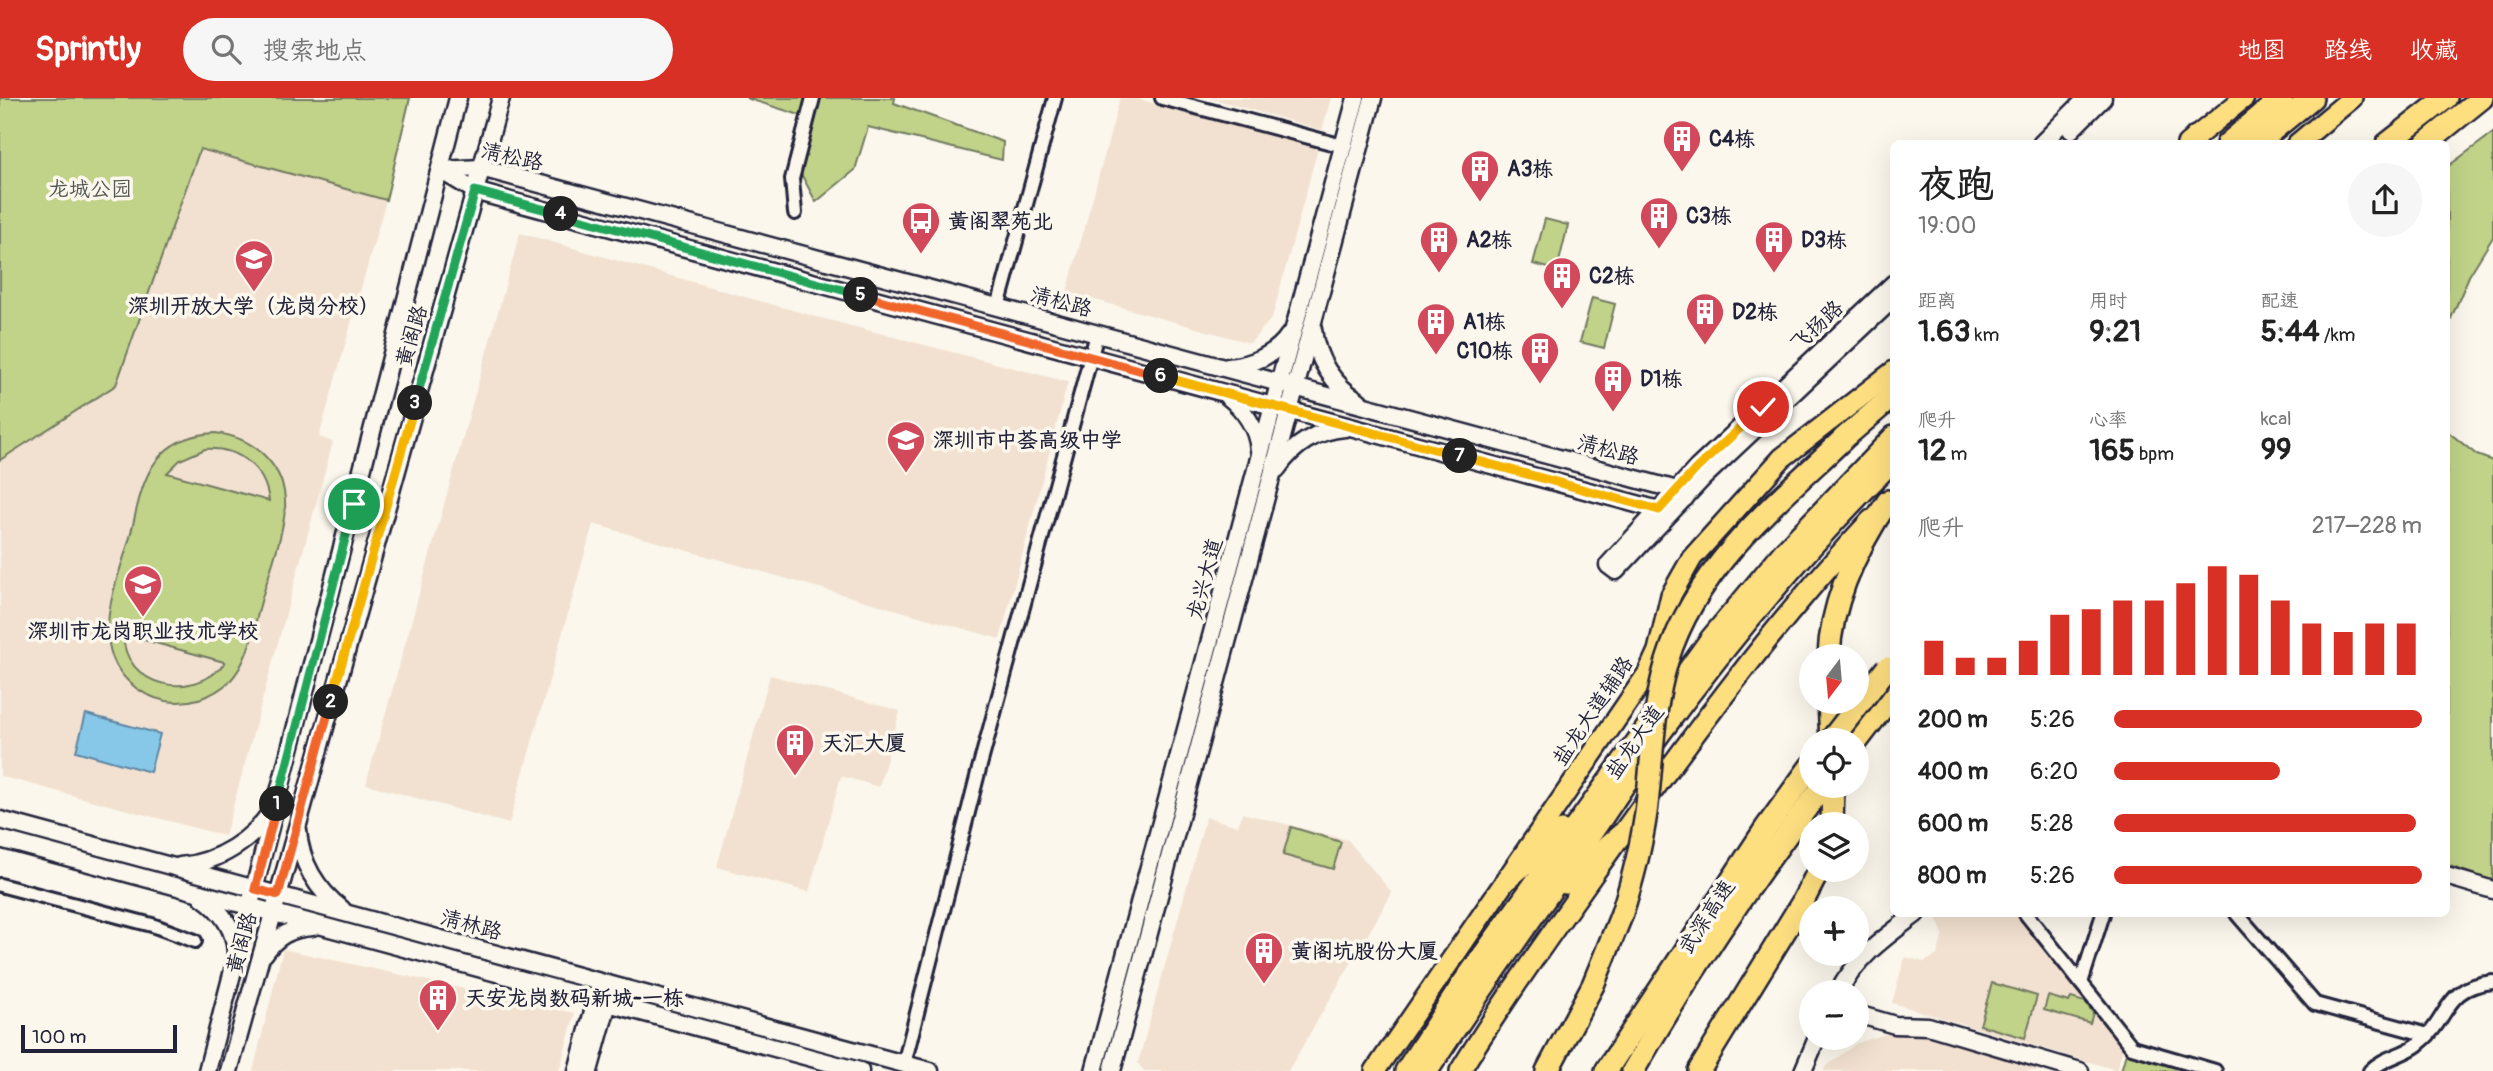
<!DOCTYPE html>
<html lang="zh">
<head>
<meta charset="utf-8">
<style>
  :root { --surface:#fff; --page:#f6f6f6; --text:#222; --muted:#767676; --accent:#d93025 }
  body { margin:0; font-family:Pangolin,"LXGW WenKai TC",sans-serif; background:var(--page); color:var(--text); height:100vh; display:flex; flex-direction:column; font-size:26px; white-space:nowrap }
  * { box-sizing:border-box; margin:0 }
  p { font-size:23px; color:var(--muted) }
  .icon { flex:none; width:38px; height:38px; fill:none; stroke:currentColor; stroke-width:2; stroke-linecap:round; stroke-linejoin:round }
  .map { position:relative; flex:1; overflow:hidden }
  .side { position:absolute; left:1890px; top:42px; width:560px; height:777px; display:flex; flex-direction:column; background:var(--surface); border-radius:10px; box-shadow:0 7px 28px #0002 }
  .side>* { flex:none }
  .needle { width:46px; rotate:196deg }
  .controls { position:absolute; left:1799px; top:546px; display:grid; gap:14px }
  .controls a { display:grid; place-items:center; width:70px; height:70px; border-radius:50%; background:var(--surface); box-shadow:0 7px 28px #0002; font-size:35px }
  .scale { position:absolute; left:21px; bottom:18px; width:156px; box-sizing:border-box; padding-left:7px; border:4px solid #22223b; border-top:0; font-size:19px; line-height:24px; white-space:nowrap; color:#22223b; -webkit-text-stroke:5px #fbf7ec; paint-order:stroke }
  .pin { position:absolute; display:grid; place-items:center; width:60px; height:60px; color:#fff; margin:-30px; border:4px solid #fff; border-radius:50%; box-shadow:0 2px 7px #0007 }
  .km { position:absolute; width:35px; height:35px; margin:-18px; border-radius:50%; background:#222; color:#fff; font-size:19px; line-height:35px; text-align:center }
  .round { display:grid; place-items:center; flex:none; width:74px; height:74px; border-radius:37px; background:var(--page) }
  .summary { display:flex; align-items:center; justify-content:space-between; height:119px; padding:0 28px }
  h1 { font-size:38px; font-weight:700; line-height:52px }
  .figures { display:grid; grid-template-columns:repeat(3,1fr); gap:10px; height:119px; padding:7px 28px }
  .figures div { display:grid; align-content:center }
  .figures b { font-size:30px; font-weight:700 }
  .figures small { font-size:19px; font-weight:400 }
  .figures p { font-size:19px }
  .chart { height:196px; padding:14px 28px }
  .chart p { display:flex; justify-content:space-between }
  .chart svg { width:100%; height:126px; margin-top:7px; stroke:var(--accent); stroke-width:6 }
  ul { padding:0 28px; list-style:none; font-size:23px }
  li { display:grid; grid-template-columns:112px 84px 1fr; align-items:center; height:52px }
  li i { height:18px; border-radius:9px; background:var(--accent) }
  header { display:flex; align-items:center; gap:42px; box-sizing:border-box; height:98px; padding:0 35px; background:var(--accent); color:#fff }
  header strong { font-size:33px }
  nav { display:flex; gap:38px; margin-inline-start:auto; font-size:24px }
  .search { width:490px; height:63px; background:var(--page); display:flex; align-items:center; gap:18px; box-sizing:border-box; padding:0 24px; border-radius:38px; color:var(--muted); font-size:26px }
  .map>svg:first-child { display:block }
</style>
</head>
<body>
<header>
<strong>Sprintly</strong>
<div class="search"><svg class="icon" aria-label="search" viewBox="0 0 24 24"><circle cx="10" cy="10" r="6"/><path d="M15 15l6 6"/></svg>搜索地点</div>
<nav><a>地图</a><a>路线</a><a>收藏</a></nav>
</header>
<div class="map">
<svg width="2493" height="973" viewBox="0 0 2493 973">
  <rect width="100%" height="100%" fill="#fbf7ec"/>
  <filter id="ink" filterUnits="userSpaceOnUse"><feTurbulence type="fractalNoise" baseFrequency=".0143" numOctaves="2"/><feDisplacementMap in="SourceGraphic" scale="14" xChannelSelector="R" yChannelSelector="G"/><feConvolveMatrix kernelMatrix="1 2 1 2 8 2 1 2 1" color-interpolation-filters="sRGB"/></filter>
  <g filter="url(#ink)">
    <g fill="#f2e1d0">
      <polygon points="1120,0 1134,0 1318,50 1272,220 1250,245 1067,194"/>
      <polygon points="1210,0 1331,0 1322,32"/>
      <polygon points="200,51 386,102 319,339 333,344 225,738 0,678 0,362 116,287"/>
      <polygon points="520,135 813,218 1068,284 1000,541 593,426 509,726 366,686"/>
      <polygon points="770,577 900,613 879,689 841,678 809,794 717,769"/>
      <polygon points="1242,715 1348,742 1392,795 1288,973 1144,973 1138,965 1206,719 1238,728"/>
      <polygon points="1940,816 2019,816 2124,948 2116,972 1892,905 1905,859 1924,864 1937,857 1943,836 1936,819"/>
      <polygon points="283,851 575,915 559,973 253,973"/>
      <polygon points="1895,933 1927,934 2063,973 1824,973 1825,969 1857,945"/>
    </g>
    <g fill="#c1d388" stroke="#727a62" stroke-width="2" fill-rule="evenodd">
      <polygon points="0,0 410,0 386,102 200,51 116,287 0,362"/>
      <polygon points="746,0 895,0 894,5 1003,44 1002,62 868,29 855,72 816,104 791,57 806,19"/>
      <polygon points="2493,35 2493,139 2469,178 2447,230 2447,69"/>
      <polygon points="1545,121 1568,127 1557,172 1533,166"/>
      <polygon points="1592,200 1615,206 1604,250 1580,244"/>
      <polygon points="2447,333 2477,357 2493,363 2493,783 2447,767"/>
      <path d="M215,335c40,4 73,35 70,77 -3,29 -15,60 -23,88 -8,27 -12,62 -32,83 -17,16 -41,24 -64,20 -14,-3 -27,-9 -37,-19 -41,-39 -12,-99 1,-145 7,-27 11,-62 32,-83 14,-14 33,-20 53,-21zM205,351c33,-2 60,18 64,52l-102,-28 13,-13zM123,536l101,28 1,1c-32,39 -101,25 -102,-29z"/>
      <polygon points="1291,729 1341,744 1333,771 1283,757"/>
      <polygon points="1992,885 2037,898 2025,940 1980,927"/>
      <polygon points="2048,898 2069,904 2071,900 2085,904 2093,915 2090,925 2044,912"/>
      <polygon points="2126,955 2187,973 2121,973"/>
    </g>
    <polygon fill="#87c8e8" stroke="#5f86a3" stroke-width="2" points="86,616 160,636 150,674 76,653"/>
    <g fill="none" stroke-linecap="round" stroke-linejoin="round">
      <g stroke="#22223b" stroke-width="18">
        <g id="street">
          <polyline points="1162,0 1343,48"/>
          <polyline points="795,115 792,81 813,0"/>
          <polyline points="998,209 1055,0"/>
          <polyline points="0,787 152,827 195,843"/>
          <polyline points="2026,816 2132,949 2215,973"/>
          <polyline points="2237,816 2315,906 2428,937"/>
          <polyline points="2081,885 2103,816"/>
          <polyline points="904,966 979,671 1097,236"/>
          <path d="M2370,973c14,-14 32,-15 47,-26 34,-25 24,-58 76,-63"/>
        </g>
      </g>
      <g stroke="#22223b" stroke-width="21">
        <g id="secondary">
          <polyline points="2071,32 2103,0"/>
          <polyline points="2041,46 2087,0"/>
          <polyline points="440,72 481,70 1677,392 1685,400"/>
          <polyline points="440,72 475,93 485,96 1670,415"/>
          <polyline points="1894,185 1697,370 1608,467 1616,473 1703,380 1894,200"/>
          <path d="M1313,231c3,30 20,56 46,72"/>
          <path d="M1228,269c23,-2 48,-12 61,-32"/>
          <path d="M1227,298c17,13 30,32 32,54"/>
          <path d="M1277,371c16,-24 40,-39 68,-41"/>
          <polyline points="0,722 930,973"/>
          <path d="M298,732c2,32 19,60 44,79"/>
          <polyline points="0,741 860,973"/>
          <path d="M180,768c37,-3 74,-26 93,-58"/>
          <polyline points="2446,778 2493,792"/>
          <path d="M202,799c20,14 33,32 34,56"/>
          <path d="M264,856c13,-18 27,-26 49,-27"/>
          <path d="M1838,894c21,-37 45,-53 78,-78"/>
          <polyline points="1857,916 1895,927 1928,928 2080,973"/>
          <polyline points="207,973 458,0"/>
          <polyline points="229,973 501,0"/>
          <polyline points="577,973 596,902 601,893"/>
          <polyline points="589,973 608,905 607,897"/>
          <polyline points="1094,973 1356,0"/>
          <polyline points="1112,973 1373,0"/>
          <polyline points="1803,973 1817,940"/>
        </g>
      </g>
      <g stroke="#22223b" stroke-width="24">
        <g id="primary">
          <polyline points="2187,46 2244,0"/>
          <polyline points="2297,46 2352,0"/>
          <polyline points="1375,973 1648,575 1658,553 1671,497 1692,460 1782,360 1894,273"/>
          <path d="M1460,973c46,-75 98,-147 149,-219 82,-115 165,-228 262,-332"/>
        </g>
      </g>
      <g stroke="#22223b" stroke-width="26">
        <g id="highway">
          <polyline points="2190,46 2196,39"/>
          <polyline points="2227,46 2282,0"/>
          <polyline points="2256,46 2312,0"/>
          <polyline points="2387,46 2446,0"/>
          <polyline points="2425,46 2482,0"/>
          <polyline points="1843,341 1894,297"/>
          <path d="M1829,558c2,-56 29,-110 59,-155"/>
          <polyline points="1829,604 1831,642"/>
          <polyline points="1857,643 1894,595"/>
          <polyline points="1832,726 1833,688"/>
          <polyline points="1508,780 1562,733"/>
          <polyline points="1566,785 1622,736"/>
          <polyline points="1406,973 1462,887 1712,540 1784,454 1894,339"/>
          <path d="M1427,973c51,-79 106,-155 160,-232 25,-35 47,-71 72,-105 72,-98 149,-189 235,-275"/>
          <polyline points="1547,973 1593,887 1621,818"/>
          <polyline points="1606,973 1766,730 1811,668"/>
          <path d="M1633,973c57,-99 121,-195 190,-285"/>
          <polyline points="1699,973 1802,805 1819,772"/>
        </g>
      </g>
      <use href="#street" stroke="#fbf7ec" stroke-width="12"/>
      <use href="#secondary" stroke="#fbf7ec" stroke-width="16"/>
      <use href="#primary" stroke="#fedf80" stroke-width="19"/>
      <use href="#highway" stroke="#fedf80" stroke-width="21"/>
      <g stroke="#22223b" stroke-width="26" stroke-linecap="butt">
        <g id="highway-bridge">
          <polyline points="1831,642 1887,570"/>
          <path d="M1621,818c11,-34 20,-68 25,-103 6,-46 6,-93 17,-137 24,-102 108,-168 180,-237"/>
        </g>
      </g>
      <use href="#highway-bridge" stroke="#fedf80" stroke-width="21"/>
    </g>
  </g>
  <g fill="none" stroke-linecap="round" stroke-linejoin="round" filter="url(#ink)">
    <g stroke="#fff" stroke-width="14">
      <polyline id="split-1" points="277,706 354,406"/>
    </g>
    <g stroke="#fff" stroke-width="14">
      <polyline id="split-2" points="277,706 255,791 278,797 331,604"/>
    </g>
    <g stroke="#fff" stroke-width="14">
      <polyline id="split-3" points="331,604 415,305"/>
    </g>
    <g stroke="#fff" stroke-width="14">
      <polyline id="split-4" points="415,305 475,93 561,116"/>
    </g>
    <g stroke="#fff" stroke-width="14">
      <polyline id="split-5" points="561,116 861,197"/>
    </g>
    <g stroke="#fff" stroke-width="14">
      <polyline id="split-6" points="861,197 1161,278"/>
    </g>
    <g stroke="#fff" stroke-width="14">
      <polyline id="split-7" points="1161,278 1460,358"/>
    </g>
    <g stroke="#fff" stroke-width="14">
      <polyline id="split-8" points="1460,358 1659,412 1697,370 1763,309"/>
    </g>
    <use href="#split-1" stroke="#22a559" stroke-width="9"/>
    <use href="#split-2" stroke="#f0652b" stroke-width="9"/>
    <use href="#split-3" stroke="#f5b400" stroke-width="9"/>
    <use href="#split-4" stroke="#22a559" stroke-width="9"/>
    <use href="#split-5" stroke="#22a559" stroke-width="9"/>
    <use href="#split-6" stroke="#f0652b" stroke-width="9"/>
    <use href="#split-7" stroke="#f5b400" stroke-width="9"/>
    <use href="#split-8" stroke="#f5b400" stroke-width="9"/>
  </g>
  <defs>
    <g id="building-pin" transform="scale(2.0125)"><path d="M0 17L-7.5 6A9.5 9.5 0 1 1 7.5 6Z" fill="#d1495b" stroke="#fbf7ec"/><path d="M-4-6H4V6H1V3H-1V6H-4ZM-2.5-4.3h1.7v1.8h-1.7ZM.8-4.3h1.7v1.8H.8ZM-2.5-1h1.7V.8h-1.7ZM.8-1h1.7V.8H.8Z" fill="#fff"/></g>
    <g id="bus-pin" transform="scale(2.0125)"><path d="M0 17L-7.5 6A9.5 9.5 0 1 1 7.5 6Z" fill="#d1495b" stroke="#fbf7ec"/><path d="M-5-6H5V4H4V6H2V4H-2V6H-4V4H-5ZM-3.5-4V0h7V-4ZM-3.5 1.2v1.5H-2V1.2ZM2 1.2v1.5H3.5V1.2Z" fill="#fff"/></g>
    <g id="university-pin" transform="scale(2.0125)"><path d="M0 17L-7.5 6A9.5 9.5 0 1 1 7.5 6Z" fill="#d1495b" stroke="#fbf7ec"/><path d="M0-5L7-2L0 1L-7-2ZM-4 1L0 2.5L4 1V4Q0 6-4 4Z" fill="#fff"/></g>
    <g id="school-pin" transform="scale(2.0125)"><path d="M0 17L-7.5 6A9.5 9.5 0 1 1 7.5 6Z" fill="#d1495b" stroke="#fbf7ec"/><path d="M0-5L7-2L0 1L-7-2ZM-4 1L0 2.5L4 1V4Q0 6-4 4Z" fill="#fff"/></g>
  </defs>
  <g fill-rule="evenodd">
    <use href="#building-pin" x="1682" y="41"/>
    <use href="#building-pin" x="1480" y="71"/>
    <use href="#building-pin" x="1659" y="118"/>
    <use href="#bus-pin" x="921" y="123"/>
    <use href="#building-pin" x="1439" y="142"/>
    <use href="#building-pin" x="1774" y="142"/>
    <use href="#university-pin" x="254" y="161"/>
    <use href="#building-pin" x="1562" y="178"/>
    <use href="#building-pin" x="1705" y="214"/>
    <use href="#building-pin" x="1436" y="224"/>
    <use href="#building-pin" x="1540" y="253"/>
    <use href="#building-pin" x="1613" y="281"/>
    <use href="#school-pin" x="906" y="342"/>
    <use href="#school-pin" x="143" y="486"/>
    <use href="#building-pin" x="795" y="645"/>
    <use href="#building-pin" x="1264" y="853"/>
    <use href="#building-pin" x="438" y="900"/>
  </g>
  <g text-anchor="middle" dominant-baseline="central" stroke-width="7" stroke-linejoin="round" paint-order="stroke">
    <g font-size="21" font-weight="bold" fill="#22223b" stroke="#fbf7ec" text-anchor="start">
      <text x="1709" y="41">C4栋</text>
      <text x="1507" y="71">A3栋</text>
      <text x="1686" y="118">C3栋</text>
      <text x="948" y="123">黄阁翠苑北</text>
      <text x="1466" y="142">A2栋</text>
      <text x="1801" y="142">D3栋</text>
      <text x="1589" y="178">C2栋</text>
      <text x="254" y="208" text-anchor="middle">深圳开放大学（龙岗分校）</text>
      <text x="1732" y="214">D2栋</text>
      <text x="1463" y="224">A1栋</text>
      <text x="1513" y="253" text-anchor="end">C10栋</text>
      <text x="1640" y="281">D1栋</text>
      <text x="933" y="342">深圳市中荟高级中学</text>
      <text x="143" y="533" text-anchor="middle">深圳市龙岗职业技术学校</text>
      <text x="822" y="645">天汇大厦</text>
      <text x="1291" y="853">黄阁坑股份大厦</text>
      <text x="465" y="900">天安龙岗数码新城-一栋</text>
    </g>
    <g font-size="21" fill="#22223b" stroke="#fbf7ec">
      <text transform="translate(512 59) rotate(12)">清松路</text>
      <text transform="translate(1061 204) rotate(15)">清松路</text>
      <text transform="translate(1817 228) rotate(-43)">飞扬路</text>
      <text transform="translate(412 238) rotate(-74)">黄阁路</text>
      <text transform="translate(1608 352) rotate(15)">清松路</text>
      <text transform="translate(1205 481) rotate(-75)">龙兴大道</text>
      <text transform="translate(1593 613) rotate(-56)">盐龙大道辅路</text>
      <text transform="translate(1635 644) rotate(-55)">盐龙大道</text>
      <text transform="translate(1707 819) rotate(-57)">武深高速</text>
      <text transform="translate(471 827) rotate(15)">清林路</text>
      <text transform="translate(242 845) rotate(-75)">黄阁路</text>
    </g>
    <g font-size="21" fill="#525752" stroke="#fbf7ec">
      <text x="90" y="91">龙城公园</text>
    </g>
  </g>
</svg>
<div class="controls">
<a><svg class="needle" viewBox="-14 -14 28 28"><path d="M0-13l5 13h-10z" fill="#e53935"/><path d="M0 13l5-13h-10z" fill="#767676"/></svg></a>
<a><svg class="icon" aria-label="locate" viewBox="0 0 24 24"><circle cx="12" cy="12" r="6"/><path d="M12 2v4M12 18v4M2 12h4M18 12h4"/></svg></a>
<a><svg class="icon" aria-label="layers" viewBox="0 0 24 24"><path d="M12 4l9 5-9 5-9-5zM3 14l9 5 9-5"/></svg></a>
<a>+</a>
<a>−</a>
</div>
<div class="scale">100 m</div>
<div class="pin" style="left:354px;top:406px;background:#1e9e55"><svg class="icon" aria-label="arrive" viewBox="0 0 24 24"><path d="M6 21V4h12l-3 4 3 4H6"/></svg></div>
<div class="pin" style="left:1763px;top:309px;background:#d93025"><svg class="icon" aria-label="check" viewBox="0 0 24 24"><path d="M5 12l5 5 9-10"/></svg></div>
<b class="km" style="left:277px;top:706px">1</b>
<b class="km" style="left:331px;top:604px">2</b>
<b class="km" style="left:415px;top:305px">3</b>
<b class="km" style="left:561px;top:116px">4</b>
<b class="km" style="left:861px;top:197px">5</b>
<b class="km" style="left:1161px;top:278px">6</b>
<b class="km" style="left:1460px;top:358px">7</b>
<section class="side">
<div class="summary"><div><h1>夜跑</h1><p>19:00</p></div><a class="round"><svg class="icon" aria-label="share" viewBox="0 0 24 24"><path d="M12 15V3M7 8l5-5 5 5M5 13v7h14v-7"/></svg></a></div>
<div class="figures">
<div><p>距离</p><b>1.63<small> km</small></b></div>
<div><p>用时</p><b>9:21</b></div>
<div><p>配速</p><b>5:44<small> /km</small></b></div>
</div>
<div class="figures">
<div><p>爬升</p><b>12<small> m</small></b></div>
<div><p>心率</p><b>165<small> bpm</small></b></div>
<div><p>kcal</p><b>99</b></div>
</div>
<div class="chart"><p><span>爬升</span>217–228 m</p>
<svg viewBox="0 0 160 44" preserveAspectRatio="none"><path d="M5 44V32M15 44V38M25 44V38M35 44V32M45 44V23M55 44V21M65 44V18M75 44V18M85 44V12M95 44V6M105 44V9M115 44V18M125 44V26M135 44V29M145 44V26M155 44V26"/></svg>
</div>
<ul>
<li><b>200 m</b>5:26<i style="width:100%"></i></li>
<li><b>400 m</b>6:20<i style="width:54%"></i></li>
<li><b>600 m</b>5:28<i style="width:98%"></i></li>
<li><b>800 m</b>5:26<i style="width:100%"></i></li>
</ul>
</section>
</div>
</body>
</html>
